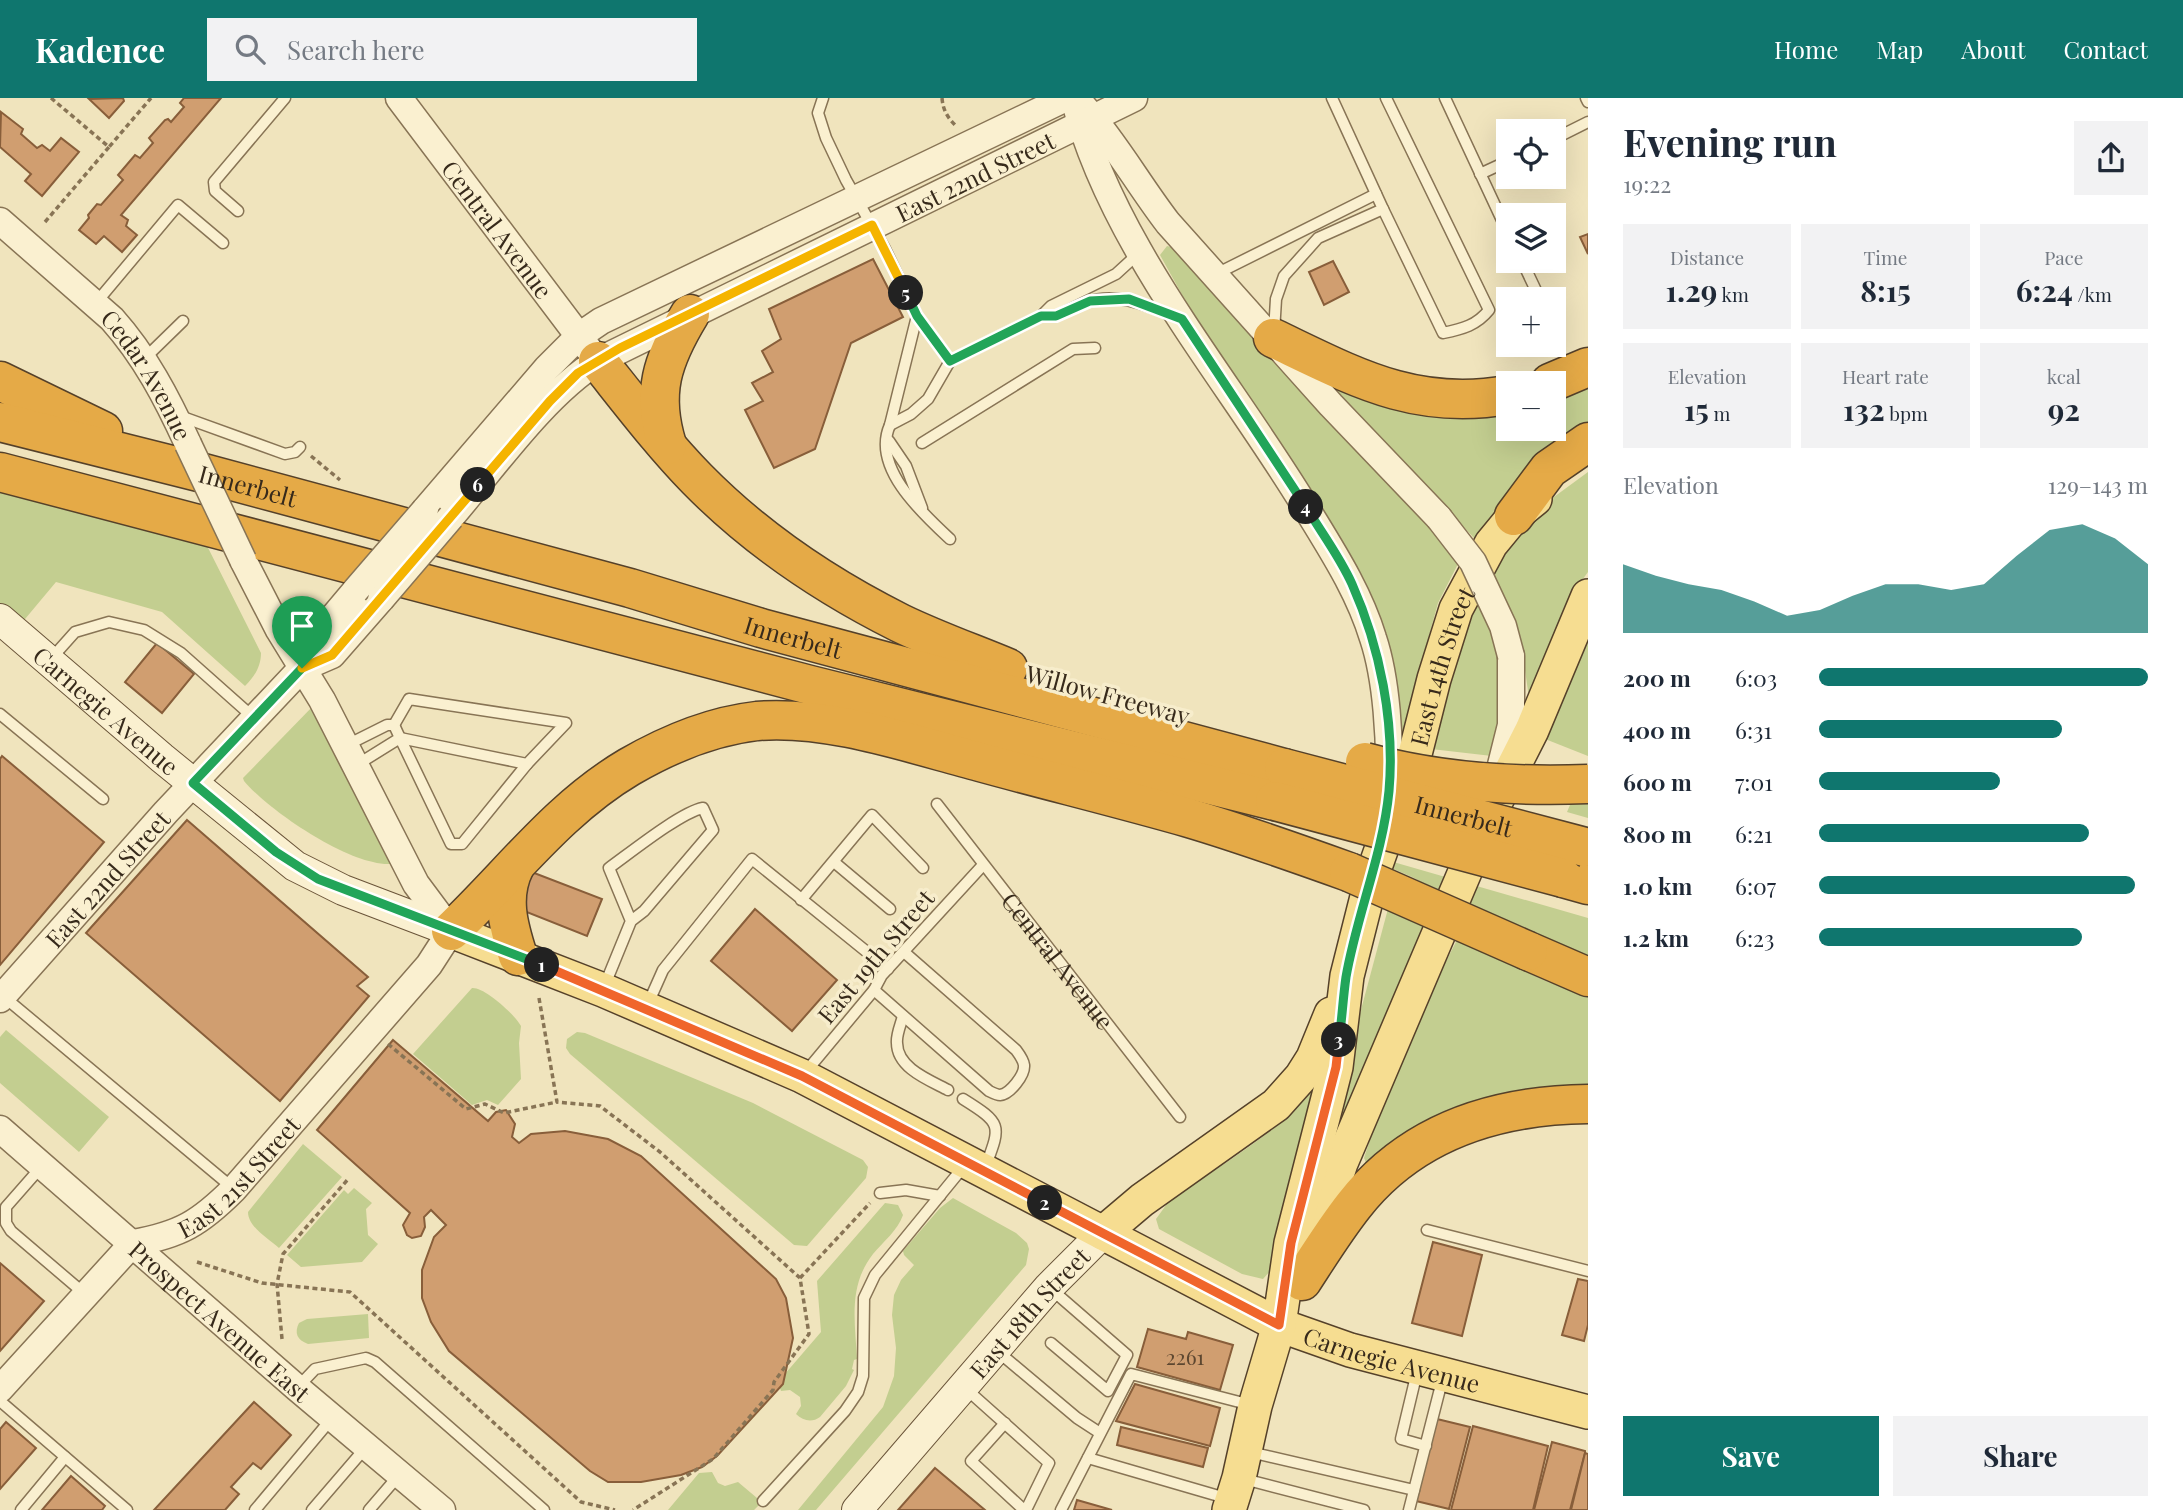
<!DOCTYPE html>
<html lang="en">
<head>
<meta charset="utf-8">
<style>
  :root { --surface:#fff; --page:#f2f2f3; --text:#1f2937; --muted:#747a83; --accent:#0f766e }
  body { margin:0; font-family:"Playfair Display",serif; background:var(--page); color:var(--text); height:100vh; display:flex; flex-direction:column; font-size:26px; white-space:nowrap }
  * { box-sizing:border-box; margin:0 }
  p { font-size:23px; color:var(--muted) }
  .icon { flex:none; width:38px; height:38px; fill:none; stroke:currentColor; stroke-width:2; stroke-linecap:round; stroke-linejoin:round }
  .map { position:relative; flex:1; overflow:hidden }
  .side { display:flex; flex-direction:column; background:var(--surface); width:595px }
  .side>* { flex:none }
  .tools { position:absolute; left:1496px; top:21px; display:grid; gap:14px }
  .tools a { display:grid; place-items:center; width:70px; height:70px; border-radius:0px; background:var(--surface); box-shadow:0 7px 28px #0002; font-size:35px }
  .pin { position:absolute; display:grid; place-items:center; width:60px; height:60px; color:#fff; margin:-72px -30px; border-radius:50% 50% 50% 0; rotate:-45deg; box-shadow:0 0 7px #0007 }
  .pin .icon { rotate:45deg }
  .km { position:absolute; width:35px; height:35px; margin:-18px; border-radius:50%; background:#222; color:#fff; font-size:19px; line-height:35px; text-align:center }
  .round { display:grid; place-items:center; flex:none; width:74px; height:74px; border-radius:0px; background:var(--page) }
  .summary { display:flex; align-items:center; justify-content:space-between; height:119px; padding:0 35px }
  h1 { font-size:38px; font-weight:700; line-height:52px }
  .stats { display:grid; grid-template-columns:repeat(3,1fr); gap:10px; height:119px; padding:7px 35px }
  .stats div { display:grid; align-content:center; border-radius:0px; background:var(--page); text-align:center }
  .stats b { font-size:30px; font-weight:700 }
  .stats small { font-size:19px; font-weight:400 }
  .stats p { font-size:19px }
  .chart { height:196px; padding:14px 35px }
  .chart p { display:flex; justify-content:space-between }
  .chart svg { width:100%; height:126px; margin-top:7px; fill:var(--accent); opacity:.7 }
  .button { display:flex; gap:14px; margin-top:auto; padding:14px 35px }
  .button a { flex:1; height:80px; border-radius:0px; background:var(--accent); color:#fff; font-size:28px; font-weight:700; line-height:80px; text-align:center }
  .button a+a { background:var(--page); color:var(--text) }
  ul { padding:0 35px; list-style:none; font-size:23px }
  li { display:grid; grid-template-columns:112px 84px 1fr; align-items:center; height:52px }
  li i { height:18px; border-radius:9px; background:var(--accent) }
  header { display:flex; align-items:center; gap:42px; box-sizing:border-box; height:98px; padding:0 35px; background:var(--accent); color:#fff }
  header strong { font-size:33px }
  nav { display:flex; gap:38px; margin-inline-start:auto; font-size:24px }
  .search { width:490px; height:63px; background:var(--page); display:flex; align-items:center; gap:18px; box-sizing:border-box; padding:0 24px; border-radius:0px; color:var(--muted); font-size:26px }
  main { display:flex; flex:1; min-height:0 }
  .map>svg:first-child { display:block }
</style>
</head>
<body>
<header>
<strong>Kadence</strong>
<div class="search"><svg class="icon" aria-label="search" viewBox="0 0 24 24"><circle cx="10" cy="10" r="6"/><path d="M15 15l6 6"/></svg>Search here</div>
<nav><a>Home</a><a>Map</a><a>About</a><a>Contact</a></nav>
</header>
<main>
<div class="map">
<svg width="1588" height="1412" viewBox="0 0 1588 1412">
  <rect width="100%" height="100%" fill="#f0e4bd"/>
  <g fill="#c3ce90">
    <polygon points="1167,148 1171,149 1429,428 1459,464 1438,505 1403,633 1397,631 1373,505 1354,463 1196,222 1160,157"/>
    <path d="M1588,279v52c-40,34 -85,65 -113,110l-140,-147 10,-8 163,20v25h46v-38z"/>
    <path d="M0,374l196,52 65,129c0,14 -7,24 -16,33l-83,-74 -106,-30 -41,49 -15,-12z"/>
    <path d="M1588,374v100l-8,11 -49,109 -2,2 -1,-3 -7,-49 -25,8c5,36 3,70 -4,106l-61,-7 25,-96 36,-84 51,-64z"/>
    <polygon points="1588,523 1588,658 1540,639"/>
    <path d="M315,606l76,159 -1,1c-40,2 -121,-53 -146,-83l-1,-3z"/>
    <polygon points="1588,699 1588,720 1567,714 1573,700"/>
    <polygon points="1383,761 1588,820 1588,867 1494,822 1412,779 1382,766"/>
    <polygon points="1389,807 1427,825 1334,1044 1327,1039"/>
    <polygon points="1457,842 1548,884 1588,898 1588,997 1369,1072 1364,1060 1386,993 1429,896"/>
    <path d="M472,890c13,-1 43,27 49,38l-2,17 2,36 -23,26 -11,-5 -15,5 -59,-51z"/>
    <polygon points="6,932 109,1019 79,1054 0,985 0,939"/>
    <polygon points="577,934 585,935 753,1005 863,1062 868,1069 866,1080 807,1148 794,1147 570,956 566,950 567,941"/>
    <path d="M1314,988l-42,183 -9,10 -21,-5 -83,-45 -3,-10 13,-18c39,-28 123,-76 145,-115z"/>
    <path d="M303,1046l39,33 -63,71c-11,-10 -31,-21 -31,-36z"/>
    <polygon points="354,1090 372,1105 366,1111 368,1137 378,1146 362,1164 301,1169 287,1157 344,1092 348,1096"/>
    <polygon points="953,1100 1016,1135 1027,1145 1029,1151 1026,1167 816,1412 798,1412 883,1309 894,1278 896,1250 892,1217 894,1197 901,1182 914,1167 904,1157 903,1153 940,1110"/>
    <path d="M885,1105l13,2 5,10c-5,15 -20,27 -30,39 -25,32 -18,67 -16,105l-3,1 -2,9 2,1 -8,16 -26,31c-8,6 -17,4 -24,-3l5,-8 -1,-9 -10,-7 -9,1 -3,-9 43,-50 -4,-51z"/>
    <path d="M368,1216l1,24 -61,6c-11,-4 -14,-11 -9,-21l8,-4z"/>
    <polygon points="712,1374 718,1385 725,1388 738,1384 757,1400 760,1406 754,1412 668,1412 699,1375"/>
  </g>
  <g fill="#d09e70" stroke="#885e3a" stroke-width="2">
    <polygon points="123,0 124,3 109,20 89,1"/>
    <polygon points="184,0 221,0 121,117 128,122 126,128 137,137 122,154 104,138 96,146 79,132 89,120 88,117 97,106 101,107 123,82 118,77 135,57 140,60 153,45 149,40 165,22 168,21 171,24 184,9 180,5"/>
    <polygon points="1,14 23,31 21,36 37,50 42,47 50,53 61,40 79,54 42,98 25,83 31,76 0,49"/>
    <polygon points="1588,136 1588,156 1580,139"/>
    <polygon points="873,161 903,219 851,245 815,351 774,370 745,312 763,303 752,285 773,274 762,253 781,241 769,211"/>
    <polygon points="1333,163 1349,194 1324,207 1309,174"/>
    <polygon points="157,545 194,576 162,615 125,584"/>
    <polygon points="2,658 104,744 0,867 0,661"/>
    <polygon points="187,722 368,879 357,888 369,898 280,1003 86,835"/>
    <polygon points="529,773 602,801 587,838 514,809"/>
    <polygon points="755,811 837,882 792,933 711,863"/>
    <polygon points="393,942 488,1023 496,1014 506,1012 515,1026 512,1039 519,1045 531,1036 565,1033 608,1041 641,1058 776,1181 786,1200 793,1240 783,1286 717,1358 702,1369 681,1377 641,1384 608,1384 590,1373 449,1253 431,1224 422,1200 422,1172 434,1139 446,1127 431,1112 424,1119 425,1129 421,1138 412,1140 407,1137 403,1127 410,1115 317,1032"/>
    <polygon points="1433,1144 1482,1157 1462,1238 1412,1225"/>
    <polygon points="0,1165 44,1203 0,1253"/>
    <polygon points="1578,1181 1588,1183 1588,1227 1584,1243 1562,1237"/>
    <polygon points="1148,1231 1186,1241 1188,1234 1233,1247 1220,1292 1137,1269"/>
    <polygon points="1135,1286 1220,1310 1210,1348 1116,1323"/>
    <polygon points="254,1304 291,1337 261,1371 253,1365 231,1389 239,1396 225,1412 154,1412"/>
    <polygon points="1437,1321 1470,1329 1449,1411 1416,1403"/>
    <polygon points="6,1324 36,1350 0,1391 0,1331"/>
    <polygon points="1473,1328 1548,1348 1533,1412 1451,1412"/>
    <polygon points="1121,1329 1208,1350 1203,1369 1117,1347"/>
    <polygon points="1552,1344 1585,1353 1585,1355 1570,1412 1534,1412"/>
    <polygon points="1585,1355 1588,1356 1588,1412 1571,1412"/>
    <polygon points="935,1370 985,1412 898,1412"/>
    <polygon points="71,1378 105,1408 102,1412 42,1412"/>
    <polygon points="1077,1402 1112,1412 1074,1412"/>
  </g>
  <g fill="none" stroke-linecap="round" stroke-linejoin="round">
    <g stroke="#887455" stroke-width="13">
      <g id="service">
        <polyline points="823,0 818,15 826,40 846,82 885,151 917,218 950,263"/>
        <polyline points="1445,0 1508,135"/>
        <polyline points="1586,0 1588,4"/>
        <polyline points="1554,41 1588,24"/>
        <polyline points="1480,76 1508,63"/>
        <path d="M1383,111l60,124c20,-4 34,-8 46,-23l-103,-212"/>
        <polyline points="238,113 215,93 214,84 285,0"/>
        <polyline points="1522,163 1540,201"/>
        <polyline points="1216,176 1376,96"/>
        <polyline points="95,206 178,107 223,145"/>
        <path d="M917,218l-27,109c-19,42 32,88 60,114"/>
        <path d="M1041,218c20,0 28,-7 46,-14 29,-10 58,3 85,13"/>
        <polyline points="1274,234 1276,201 1284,178 1318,140 1383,111 1332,0"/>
        <polyline points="144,261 183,223"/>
        <polyline points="180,318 285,356 295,354 300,349"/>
        <polyline points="890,327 911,316 928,301 950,263 1041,218 1051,208 1116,176 1139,155"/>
        <polyline points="889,343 906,368 922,410"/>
        <polyline points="922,345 1073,251 1095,250"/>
        <polyline points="50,562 75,534 109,524 144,532 181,555 254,620"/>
        <polyline points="0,616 103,701"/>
        <polyline points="394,627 409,601 566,625 527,666 400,640"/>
        <polyline points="400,640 451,746 462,746 527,666"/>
        <polyline points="347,647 387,627 394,627 400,640 355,668"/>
        <path id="s1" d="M937,706l243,313"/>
        <polyline points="834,764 890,811"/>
        <polyline points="801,802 872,717 923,770"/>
        <path d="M604,889l27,-66 13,-10 69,-81 -10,-22c-22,4 -73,45 -94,60l22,53"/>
        <path d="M874,892l115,101c2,1 8,4 11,4 10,-1 25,-20 24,-30 -1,-6 -5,-11 -8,-15l-112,-98"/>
        <polyline points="3,898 234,1091"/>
        <polyline points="647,908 663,872 752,761 888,871"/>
        <path d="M903,918c-2,8 -7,19 -6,27 0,25 32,37 51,47"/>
        <polyline points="804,976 874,892 882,877 983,767"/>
        <path d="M963,1001c40,25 38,26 22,69"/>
        <polyline points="42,1068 6,1109 6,1125 11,1133 86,1197"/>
        <polyline points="880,1095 906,1092 940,1098"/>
        <polyline points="1427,1132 1588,1173"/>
        <polyline points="1051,1245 1108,1293 1127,1257 1051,1191"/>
        <polyline points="996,1252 1077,1320 1100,1335"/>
        <polyline points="1417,1274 1401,1341 1426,1348"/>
        <polyline points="297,1290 315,1271 366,1260 375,1264 544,1412"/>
        <polyline points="965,1290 1049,1365 1026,1412"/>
        <polyline points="0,1303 127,1412"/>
        <polyline points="1005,1325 971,1363 1024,1412"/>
        <polyline points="1250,1354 1414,1392"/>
        <polyline points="1088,1360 1229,1401"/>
        <polyline points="1244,1381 1364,1412"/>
        <polyline points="763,1403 845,1313 858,1294 863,1278 864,1200 875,1177 965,1067"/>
        <polyline points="21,1412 65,1359"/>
        <polyline points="255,1412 333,1319"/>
        <polyline points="312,1412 367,1348"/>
        <polyline points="369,1412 400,1376"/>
        <polyline points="1061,1412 1131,1276 1251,1307"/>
        <polyline points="1409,1412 1443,1279"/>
      </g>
    </g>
    <g stroke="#887455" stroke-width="29">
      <g id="tertiary">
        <path id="s2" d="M399,0l191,253"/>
        <path d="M1074,0c37,148 156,283 234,413 25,41 51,81 65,127 14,42 17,103 16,147"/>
        <path d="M1082,7c33,37 56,79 86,118l163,182 108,113"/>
        <path id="s3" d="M0,123l112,98c33,37 55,79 76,125"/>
        <polyline points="425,412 547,270 579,238 601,223 1066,0"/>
        <path id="s4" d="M451,419c43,-50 92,-121 147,-156l536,-263"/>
        <polyline points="302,570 332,557 381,501"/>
        <polyline points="1498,679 1511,627 1511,558"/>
        <path id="s5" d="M0,901l166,-187 136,-144 21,-39 32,-38"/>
        <path id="s6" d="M0,1031l297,259 145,122"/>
        <path id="s7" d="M0,1291l133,-146c47,-8 67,-20 101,-54l195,-224 22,-34 -35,-47 -94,-184 -43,-70 -36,-70"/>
      </g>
    </g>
    <g stroke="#6a5439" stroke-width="32">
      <g id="secondary">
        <path id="s8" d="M0,521l162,139 133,108 48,24 108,41"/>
        <path id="s9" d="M857,1412l192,-223 54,-54"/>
      </g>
    </g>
    <g stroke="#55412a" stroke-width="36">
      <g id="primary">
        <path id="s10" d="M451,833l152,59 199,86 477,249 71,25 238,62"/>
        <polyline points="1103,1135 1142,1102 1276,1007 1301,979 1313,960 1331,916"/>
        <polyline points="1309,1160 1341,1065 1490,715 1532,632 1588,498"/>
        <path id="s11" d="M1229,1412l10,-32 16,-72 24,-81 12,-82 45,-176 11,-91 26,-103 42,-119 19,-75 22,-70 35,-65 23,-28 21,-17"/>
      </g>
    </g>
    <g stroke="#55412a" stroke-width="41">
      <g id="motorway">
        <path d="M1273,240c82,39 141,73 235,57"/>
        <path d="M598,263c32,40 63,81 99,118 58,59 129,107 203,144 35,17 72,30 108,45"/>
        <polyline points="0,283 103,333"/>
        <polyline points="1550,285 1588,269"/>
        <path id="s12" d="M0,324l203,51 427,115 131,40 523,140"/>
        <path d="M667,347c-16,-52 -5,-85 23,-131"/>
        <polyline points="0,374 810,587 1275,703"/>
        <polyline points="1514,418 1549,371 1588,344"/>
        <path d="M515,768c-15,30 -7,59 3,90"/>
        <polyline points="1563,780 1588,787"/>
        <path d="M451,833c59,-56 107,-122 178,-164 38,-22 84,-41 128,-46 72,-6 154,23 223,41 69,19 139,36 209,56 54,16 107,35 160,54"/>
        <polyline points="1528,853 1588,879"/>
        <path d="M1302,1183c17,-26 33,-52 52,-76 58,-74 143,-100 234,-101"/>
      </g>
    </g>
    <g stroke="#887455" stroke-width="3.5" stroke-dasharray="5 3.5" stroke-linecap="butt">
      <polyline points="51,0 109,49 151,0"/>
      <path d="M942,0c1,12 5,19 14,28"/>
      <polyline points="45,124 109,49"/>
      <polyline points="311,358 340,382"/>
      <polyline points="539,900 557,1004 600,1008 660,1054 800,1180 809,1236 774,1284 773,1292 713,1361 633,1412"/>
      <polyline points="388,946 466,1011 485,1006 504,1015 557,1004"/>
      <polyline points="197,1164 262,1185 350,1194 581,1404 615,1412"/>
      <polyline points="800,1180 870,1105"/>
      <polyline points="282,1241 277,1186 283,1156 349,1080"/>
    </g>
    <use href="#service" stroke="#faf0d0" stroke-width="10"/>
    <use href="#tertiary" stroke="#faf0d0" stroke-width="26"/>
    <use href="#secondary" stroke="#faf0d0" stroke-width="30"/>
    <use href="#primary" stroke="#f6dd91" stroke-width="33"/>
    <use href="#motorway" stroke="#e5aa47" stroke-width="38"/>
    <g stroke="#887455" stroke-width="29" stroke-linecap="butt">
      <g id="tertiary-bridge">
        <polyline points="188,346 243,462"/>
        <polyline points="1439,420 1473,464 1503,528 1511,558"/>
        <polyline points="355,493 425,412"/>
        <polyline points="381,501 451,419"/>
      </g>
    </g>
    <g stroke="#55412a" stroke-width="41" stroke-linecap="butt">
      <g id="motorway-bridge">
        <path d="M1365,664c73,20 147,25 223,22"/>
        <path id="s13" d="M1284,670l301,79"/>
        <polyline points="1275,703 1563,780"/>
        <polyline points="1349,774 1528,853"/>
      </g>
    </g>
    <use href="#tertiary-bridge" stroke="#faf0d0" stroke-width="26"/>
    <use href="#motorway-bridge" stroke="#e5aa47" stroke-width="38"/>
  </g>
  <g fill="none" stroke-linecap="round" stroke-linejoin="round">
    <g stroke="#fff" stroke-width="14">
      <polyline id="split-1" points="302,570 193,685 276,754 318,781 542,867"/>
    </g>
    <g stroke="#fff" stroke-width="14">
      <polyline id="split-2" points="542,867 802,978 1045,1105"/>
    </g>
    <g stroke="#fff" stroke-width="14">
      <polyline id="split-3" points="1045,1105 1279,1227 1291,1145 1336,969 1339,942"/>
    </g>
    <g stroke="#fff" stroke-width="14">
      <path id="split-4" d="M1306,409c15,25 34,50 46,77 28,63 43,138 37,207 -6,63 -32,123 -43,186 -3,21 -4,42 -7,63"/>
    </g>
    <g stroke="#fff" stroke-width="14">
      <polyline id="split-5" points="906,195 917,218 950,263 1041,218 1056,218 1090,203 1129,201 1182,221 1306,409"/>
    </g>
    <g stroke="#fff" stroke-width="14">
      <polyline id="split-6" points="478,387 550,303 578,275 620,250 872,127 906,195"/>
    </g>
    <g stroke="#fff" stroke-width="14">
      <polyline id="split-7" points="302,570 332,557 478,387"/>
    </g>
    <use href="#split-1" stroke="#22a559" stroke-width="9"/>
    <use href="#split-2" stroke="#f0652b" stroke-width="9"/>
    <use href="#split-3" stroke="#f0652b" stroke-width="9"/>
    <use href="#split-4" stroke="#22a559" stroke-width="9"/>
    <use href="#split-5" stroke="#22a559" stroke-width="9"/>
    <use href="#split-6" stroke="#f5b400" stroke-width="9"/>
    <use href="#split-7" stroke="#f5b400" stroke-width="9"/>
  </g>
  <g text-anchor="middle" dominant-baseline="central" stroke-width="7" stroke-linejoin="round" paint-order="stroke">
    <g font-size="21" fill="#5d4730">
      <text x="1185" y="1258">2261</text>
    </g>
    <g font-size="24" fill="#372a1b" stroke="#f7edcc">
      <text stroke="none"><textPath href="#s4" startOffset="635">East 22nd Street</textPath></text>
      <text stroke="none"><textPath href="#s2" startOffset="164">Central Avenue</textPath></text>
      <text stroke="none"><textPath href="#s3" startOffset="215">Cedar Avenue</textPath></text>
      <text stroke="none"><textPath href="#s12" startOffset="256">Innerbelt</textPath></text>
      <text stroke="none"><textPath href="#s12" startOffset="822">Innerbelt</textPath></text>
      <text stroke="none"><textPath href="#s11" startOffset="872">East 14th Street</textPath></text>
      <text transform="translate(1108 596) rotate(15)">Willow Freeway</text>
      <text stroke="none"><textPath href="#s8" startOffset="140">Carnegie Avenue</textPath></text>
      <text stroke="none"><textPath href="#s13" startOffset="186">Innerbelt</textPath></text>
      <text stroke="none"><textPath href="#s5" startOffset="161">East 22nd Street</textPath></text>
      <text transform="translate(875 858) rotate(-50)">East 19th Street</text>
      <text stroke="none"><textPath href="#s1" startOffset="198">Central Avenue</textPath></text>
      <text stroke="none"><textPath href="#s7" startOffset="326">East 21st Street</textPath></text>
      <text stroke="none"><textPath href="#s9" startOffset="262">East 18th Street</textPath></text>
      <text stroke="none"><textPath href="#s6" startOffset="292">Prospect Avenue East</textPath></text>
      <text stroke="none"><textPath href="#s10" startOffset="1036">Carnegie Avenue</textPath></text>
    </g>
  </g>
</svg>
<div class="tools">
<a><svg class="icon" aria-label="locate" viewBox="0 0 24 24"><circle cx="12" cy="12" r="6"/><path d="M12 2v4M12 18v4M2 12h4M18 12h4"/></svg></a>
<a><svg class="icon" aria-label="layers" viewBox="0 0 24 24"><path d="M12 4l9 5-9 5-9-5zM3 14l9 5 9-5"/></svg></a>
<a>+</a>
<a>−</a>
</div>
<div class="pin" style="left:302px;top:570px;background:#1e9e55"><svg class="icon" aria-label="arrive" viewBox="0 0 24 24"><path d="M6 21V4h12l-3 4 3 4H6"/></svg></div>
<b class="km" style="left:542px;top:867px">1</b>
<b class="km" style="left:1045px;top:1105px">2</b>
<b class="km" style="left:1339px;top:942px">3</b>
<b class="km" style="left:1306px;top:409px">4</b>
<b class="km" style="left:906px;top:195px">5</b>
<b class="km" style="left:478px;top:387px">6</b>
</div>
<section class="side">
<div class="summary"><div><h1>Evening run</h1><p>19:22</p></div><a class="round"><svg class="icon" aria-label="share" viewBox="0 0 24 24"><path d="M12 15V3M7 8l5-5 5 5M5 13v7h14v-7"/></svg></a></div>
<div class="stats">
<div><p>Distance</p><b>1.29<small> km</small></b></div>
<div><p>Time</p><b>8:15</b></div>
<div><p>Pace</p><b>6:24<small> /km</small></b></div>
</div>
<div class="stats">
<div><p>Elevation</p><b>15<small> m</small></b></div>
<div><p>Heart rate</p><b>132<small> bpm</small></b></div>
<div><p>kcal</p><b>92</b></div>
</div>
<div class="chart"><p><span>Elevation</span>129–143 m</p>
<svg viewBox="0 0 160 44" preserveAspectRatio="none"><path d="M0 44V20L10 24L20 27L30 29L40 33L50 38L60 36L70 31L80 27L90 27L100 29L110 27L120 17L130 8L140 6L150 11L160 20V44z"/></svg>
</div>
<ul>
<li><b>200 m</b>6:03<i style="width:100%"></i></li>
<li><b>400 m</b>6:31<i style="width:74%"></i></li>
<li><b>600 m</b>7:01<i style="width:55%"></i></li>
<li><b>800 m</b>6:21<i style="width:82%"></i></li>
<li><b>1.0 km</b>6:07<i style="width:96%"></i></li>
<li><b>1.2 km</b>6:23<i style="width:80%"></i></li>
</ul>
<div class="button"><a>Save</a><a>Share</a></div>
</section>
</main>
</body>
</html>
